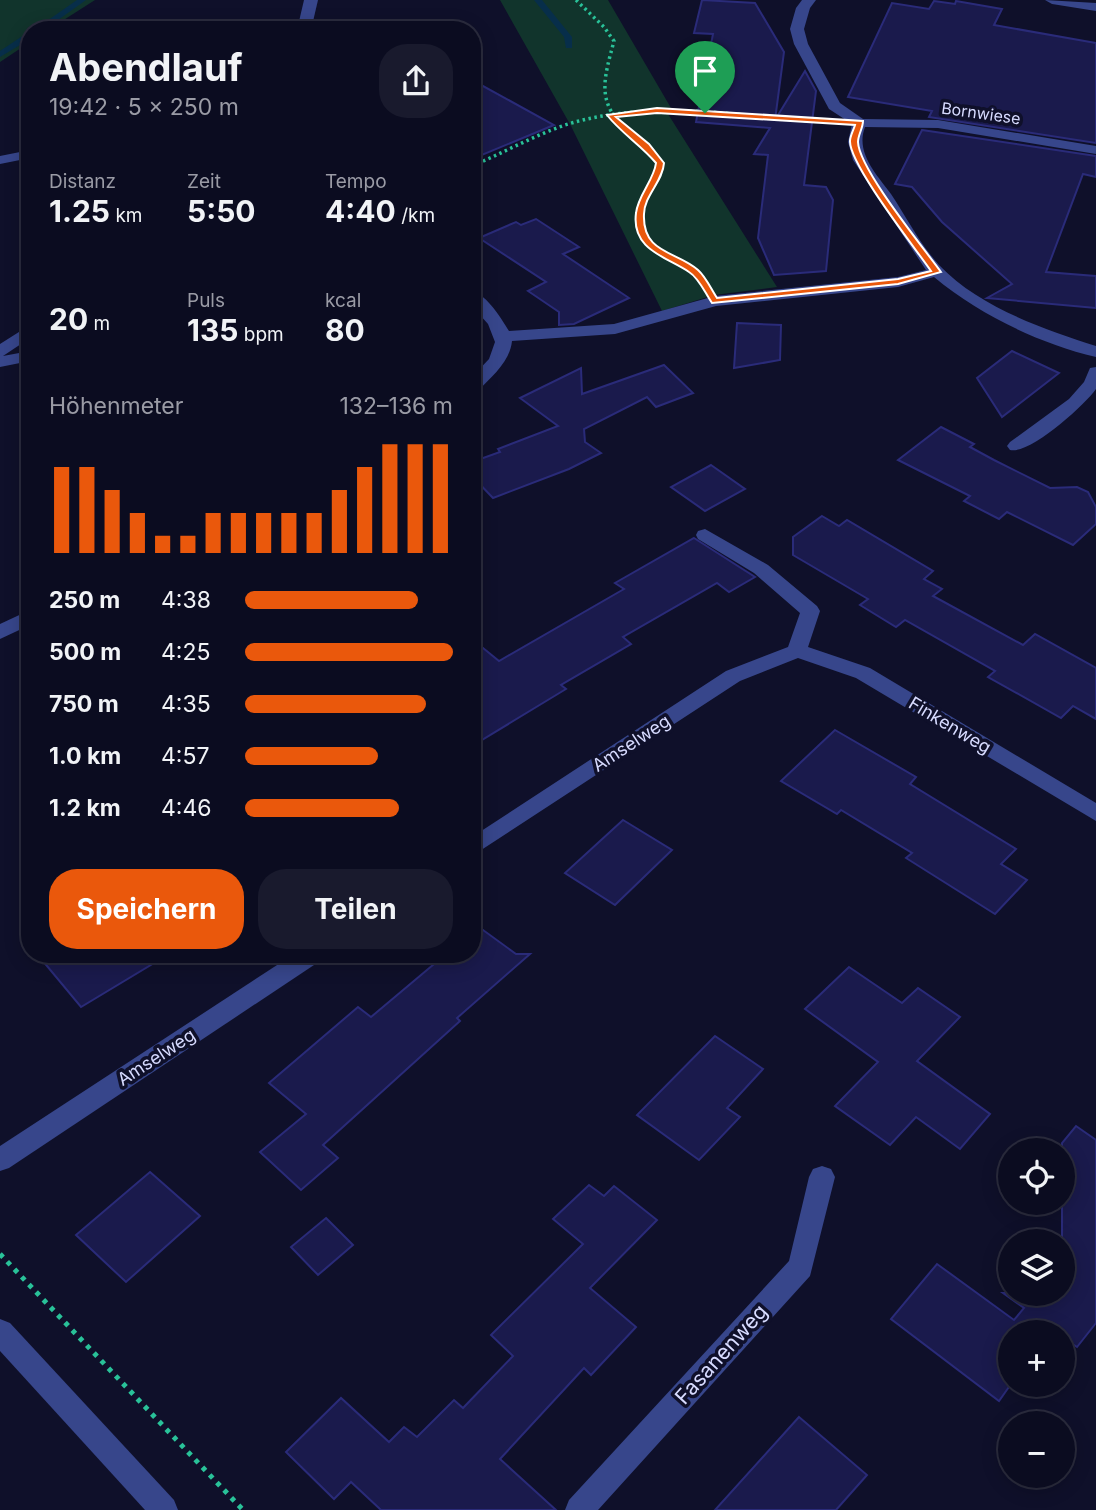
<!DOCTYPE html>
<html lang="de">
<head>
<meta charset="utf-8">
<style>
  :root { --surface:#0b0c20; --page:#191a2d; --text:#f1f3f6; --muted:#9a9ba5; --line:#2b2c3e; --accent:#ea580c }
  body { margin:0; font-family:Inter,sans-serif; background:var(--page); color:var(--text); height:100vh; display:flex; flex-direction:column; font-size:26px; white-space:nowrap }
  * { box-sizing:border-box; margin:0 }
  p { font-size:23px; color:var(--muted) }
  .icon { flex:none; width:38px; height:38px; fill:none; stroke:currentColor; stroke-width:2; stroke-linecap:round; stroke-linejoin:round }
  .map { position:relative; flex:1; overflow:hidden }
  .side { position:absolute; left:21px; top:21px; width:460px; height:942px; display:flex; flex-direction:column; background:var(--surface); border-radius:28px; box-shadow:0 4px 18px #0003,0 0 0 2px var(--line) }
  .side>* { flex:none }
  .tools { position:absolute; left:998px; top:1138px; display:grid; gap:14px }
  .tools a { display:grid; place-items:center; width:77px; height:77px; border-radius:50%; background:var(--surface); box-shadow:0 4px 18px #0003,0 0 0 2px var(--line); font-size:35px }
  .pin { position:absolute; display:grid; place-items:center; width:60px; height:60px; color:#fff; margin:-72px -30px; border-radius:50% 50% 50% 0; rotate:-45deg; box-shadow:0 0 7px #0007 }
  .pin .icon { rotate:45deg }
  .round { display:grid; place-items:center; flex:none; width:74px; height:74px; border-radius:28px; background:var(--page) }
  .overview { display:flex; align-items:center; justify-content:space-between; height:119px; padding:0 28px }
  h1 { font-size:38px; font-weight:700; line-height:52px }
  .metrics { display:grid; grid-template-columns:repeat(3,1fr); gap:10px; height:119px; padding:7px 28px }
  .metrics div { display:grid; align-content:center }
  .metrics b { font-size:30px; font-weight:700 }
  .metrics small { font-size:19px; font-weight:400 }
  .metrics p { font-size:19px }
  .chart { height:196px; padding:14px 28px }
  .chart p { display:flex; justify-content:space-between }
  .chart svg { width:100%; height:126px; margin-top:7px; stroke:var(--accent); stroke-width:6 }
  .action { display:flex; gap:14px; margin-top:auto; padding:14px 28px }
  .action a { flex:1; height:80px; border-radius:28px; background:var(--accent); color:#fff; font-size:28px; font-weight:700; line-height:80px; text-align:center }
  .action a+a { background:var(--page); color:var(--text) }
  ul { padding:0 28px; list-style:none; font-size:23px }
  li { display:grid; grid-template-columns:112px 84px 1fr; align-items:center; height:52px }
  li i { height:18px; border-radius:9px; background:var(--accent) }
  .map>svg:first-child { display:block }
</style>
</head>
<body>
<div class="map">
<svg width="1096" height="1510" viewBox="0 0 1096 1510">
  <rect width="100%" height="100%" fill="#0f102a"/>
  <g fill="#11342c">
    <polygon points="0,0 95,0 48,30 30,30 30,42 0,62"/>
    <polygon points="500,0 608,0 671,108 668,114 777,287 714,295 662,311 571,126"/>
  </g>
  <g fill="none" stroke-linecap="round" stroke-linejoin="round">
    <g fill="#072e4a" fill-rule="evenodd">
      <polygon points="77,0 86,0 44,30 34,30"/>
      <polygon points="534,0 542,0 572,37 572,48 566,48 564,37"/>
      <polygon points="27,33 30,33 30,39 0,57 0,51"/>
    </g>
  </g>
  <g fill="#1a1a4c" stroke="#2a2b79" stroke-width="2">
    <polygon points="702,0 755,3 784,52 775,120 805,71 816,91 804,185 826,187 833,200 826,271 774,275 758,238 768,155 754,154 770,128 696,122 713,34 694,33"/>
    <polygon points="934,1 955,4 956,1 1002,9 994,25 1096,43 1096,143 929,117 932,111 848,97 892,3 929,9"/>
    <polygon points="472,80 554,125 472,159"/>
    <polygon points="922,130 1096,156 1096,177 1083,174 1046,272 1096,276 1096,308 987,298 1012,284 942,222 912,187 895,184"/>
    <polygon points="536,219 579,247 563,254 629,298 574,324 559,325 559,312 528,291 546,282 479,238 516,222 521,225"/>
    <polygon points="737,323 781,325 780,360 734,368"/>
    <polygon points="1012,351 1059,373 1002,417 977,378"/>
    <polygon points="664,365 693,393 656,407 647,397 584,429 585,442 601,453 569,469 493,498 472,476 472,462 500,452 498,449 558,426 520,398 581,368 582,394"/>
    <polygon points="941,427 974,444 970,447 994,460 1050,488 1077,487 1088,492 1096,507 1096,524 1073,545 1007,512 999,519 964,501 970,496 898,460"/>
    <polygon points="711,465 745,489 705,511 671,487"/>
    <polygon points="822,516 839,526 847,520 933,571 924,579 942,589 933,596 1023,645 1035,634 1096,668 1096,719 1073,706 1061,718 988,677 995,671 905,620 896,627 860,605 868,599 793,555 793,537"/>
    <polygon points="694,538 755,577 729,592 717,583 623,637 631,644 561,685 566,689 472,746 472,639 499,661 624,589 615,583"/>
    <polygon points="835,730 916,777 910,784 1016,849 1001,864 1027,880 995,914 906,858 912,853 841,810 837,814 781,781"/>
    <polygon points="623,820 672,850 615,905 565,873"/>
    <polygon points="472,922 516,954 530,954 457,1018 460,1021 323,1145 338,1158 301,1190 260,1152 306,1114 269,1083 358,1007 371,1017 446,954 472,954"/>
    <polygon points="37,954 169,954 81,1007"/>
    <polygon points="849,967 902,1003 918,988 960,1017 917,1061 990,1114 960,1149 916,1117 890,1145 835,1106 878,1062 805,1009"/>
    <polygon points="715,1036 763,1069 727,1108 740,1117 699,1160 637,1115"/>
    <polygon points="1076,1126 1096,1140 1096,1323 1077,1347 1062,1337 1062,1332 1052,1329 1050,1332 1010,1332 1011,1384 999,1401 891,1319 937,1264 1014,1320 1024,1308 1003,1293 1062,1293 1062,1143"/>
    <polygon points="150,1172 200,1216 126,1282 76,1235"/>
    <polygon points="589,1185 604,1196 614,1186 657,1220 590,1288 636,1327 591,1375 584,1368 500,1459 556,1510 381,1510 351,1482 334,1499 286,1452 341,1398 389,1442 404,1427 417,1437 454,1400 463,1408 513,1356 491,1335 583,1244 553,1219"/>
    <polygon points="326,1218 353,1245 318,1275 291,1247"/>
    <polygon points="799,1417 867,1475 836,1510 715,1510"/>
  </g>
  <g fill="none" stroke-linecap="round" stroke-linejoin="round">
    <g stroke="#29c299" stroke-width="3.5" stroke-dasharray="2.5 3.5" stroke-linecap="butt">
      <path d="M576,0l28,27 10,14c-10,38 -19,62 15,91 11,9 23,18 31,31 -3,17 -15,29 -20,45 -12,40 39,48 59,70"/>
      <path d="M472,166c31,-13 61,-30 93,-41 79,-25 164,-11 245,-4"/>
    </g>
    <polyline stroke="#29c299" stroke-width="5" stroke-dasharray="4.5 6" stroke-linecap="butt" points="0,1254 243,1510"/>
    <g fill="#37468b" fill-rule="evenodd">
      <polygon points="304,0 318,0 311,30 297,30"/>
      <path d="M802,0h14l-6,8 -6,21 4,15 32,59 23,16 75,1 158,26v8l-158,-26 -73,-1c-10,26 12,48 26,67 16,24 29,50 48,71 40,42 104,64 157,81v11c-58,-14 -116,-42 -162,-80l-36,10 -182,19 -101,28 -103,7c-2,21 -20,35 -34,50l-6,1v-15l17,-18 6,-17 -7,-18 -16,-18v-15c16,5 29,27 37,40l105,-7 101,-28 183,-19 28,-7 -73,-110 -5,-18 4,-18 -23,-15 -35,-65 -4,-15 6,-21z"/>
      <polygon points="1045,0 1096,3 1096,11 1052,4"/>
      <polygon points="30,150 30,158 0,164 0,156"/>
      <polygon points="30,325 30,338 3,356 30,351 30,361 0,367 0,344"/>
      <path d="M1096,367v22c-12,17 -67,66 -86,61l-3,-4 3,-4 59,-43 15,-17 6,-14z"/>
      <polygon points="705,529 768,565 817,606 820,611 808,647 870,668 1096,803 1096,821 856,678 798,658 740,681 472,856 472,837 726,671 788,647 800,613 754,573 698,539 696,535 698,531"/>
      <polygon points="30,610 30,625 0,639 0,624"/>
      <polygon points="294,954 324,954 320,961 9,1168 0,1171 0,1146"/>
      <polygon points="822,1166 831,1169 835,1177 810,1276 598,1510 565,1510 569,1500 789,1261 809,1177 813,1169"/>
      <polygon points="0,1319 10,1323 174,1500 178,1510 145,1510 0,1351"/>
    </g>
  </g>
  <path fill="#ea580c" stroke="#fff" stroke-width="2" fill-rule="evenodd" d="M657,108l206,13c0,7 -5,14 -5,21 1,27 65,105 83,130l-43,12 -186,19c-7,-10 -13,-25 -23,-31 -22,-15 -58,-22 -53,-59 2,-18 18,-33 20,-50 -15,-18 -35,-30 -49,-48zM657,113l198,12c-1,4 -5,11 -5,16 -1,23 65,107 81,130l-33,8 -181,19c-6,-9 -11,-21 -19,-28 -21,-19 -56,-16 -54,-56 0,-18 19,-33 20,-51l-15,-19 -33,-27z"/>
  <g text-anchor="middle" dominant-baseline="central" stroke-width="7" stroke-linejoin="round" paint-order="stroke">
    <g font-size="16" fill="#d7dbff" stroke="#0f102a">
      <text transform="translate(981 113) rotate(8)">Bornwiese</text>
    </g>
    <g font-size="18" fill="#d7dbff" stroke="#0f102a">
      <text transform="translate(950 725) rotate(31)">Finkenweg</text>
      <text transform="translate(631 743) rotate(-33)">Amselweg</text>
      <text transform="translate(156 1057) rotate(-33)">Amselweg</text>
    </g>
    <g font-size="21" fill="#d7dbff" stroke="#0f102a">
      <text transform="translate(721 1354) rotate(-48)">Fasanenweg</text>
    </g>
  </g>
</svg>
<div class="tools">
<a><svg class="icon" aria-label="locate" viewBox="0 0 24 24"><circle cx="12" cy="12" r="6"/><path d="M12 2v4M12 18v4M2 12h4M18 12h4"/></svg></a>
<a><svg class="icon" aria-label="layers" viewBox="0 0 24 24"><path d="M12 4l9 5-9 5-9-5zM3 14l9 5 9-5"/></svg></a>
<a>+</a>
<a>−</a>
</div>
<div class="pin" style="left:705px;top:113px;background:#1e9e55"><svg class="icon" aria-label="arrive" viewBox="0 0 24 24"><path d="M6 21V4h12l-3 4 3 4H6"/></svg></div>
<section class="side">
<div class="overview"><div><h1>Abendlauf</h1><p>19:42 · 5 × 250 m</p></div><a class="round"><svg class="icon" aria-label="share" viewBox="0 0 24 24"><path d="M12 15V3M7 8l5-5 5 5M5 13v7h14v-7"/></svg></a></div>
<div class="metrics">
<div><p>Distanz</p><b>1.25<small> km</small></b></div>
<div><p>Zeit</p><b>5:50</b></div>
<div><p>Tempo</p><b>4:40<small> /km</small></b></div>
</div>
<div class="metrics">
<div><b>20<small> m</small></b></div>
<div><p>Puls</p><b>135<small> bpm</small></b></div>
<div><p>kcal</p><b>80</b></div>
</div>
<div class="chart"><p><span>Höhenmeter</span>132–136 m</p>
<svg viewBox="0 0 160 44" preserveAspectRatio="none"><path d="M5 44V14M15 44V14M25 44V22M35 44V30M45 44V38M55 44V38M65 44V30M75 44V30M85 44V30M95 44V30M105 44V30M115 44V22M125 44V14M135 44V6M145 44V6M155 44V6"/></svg>
</div>
<ul>
<li><b>250 m</b>4:38<i style="width:83%"></i></li>
<li><b>500 m</b>4:25<i style="width:100%"></i></li>
<li><b>750 m</b>4:35<i style="width:87%"></i></li>
<li><b>1.0 km</b>4:57<i style="width:64%"></i></li>
<li><b>1.2 km</b>4:46<i style="width:74%"></i></li>
</ul>
<div class="action"><a>Speichern</a><a>Teilen</a></div>
</section>
</div>
</body>
</html>
